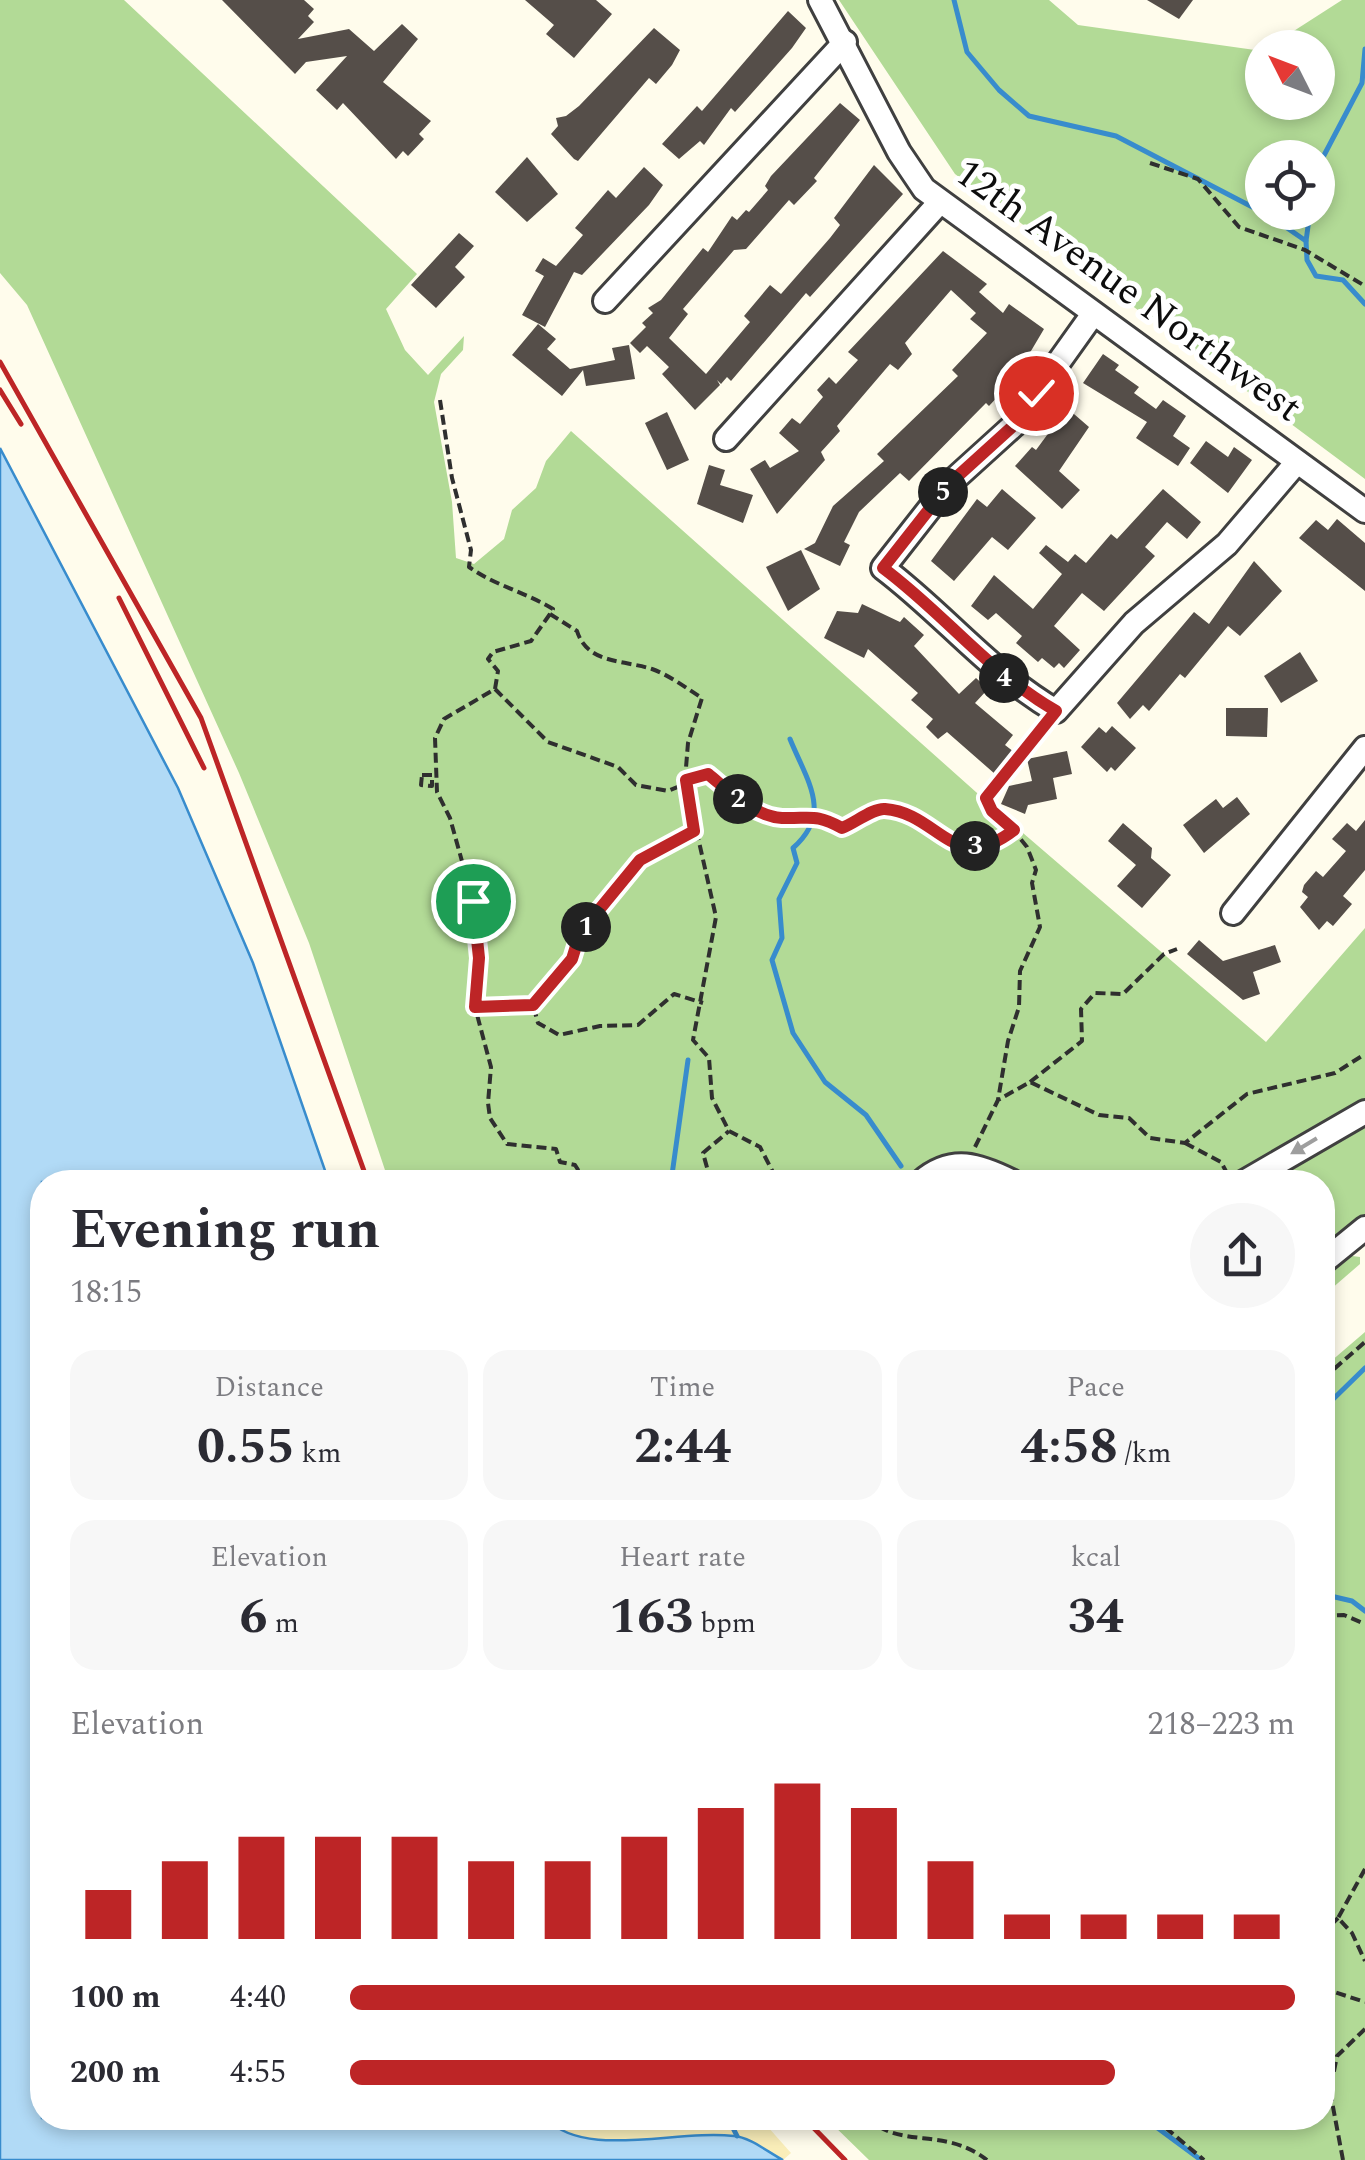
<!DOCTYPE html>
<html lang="en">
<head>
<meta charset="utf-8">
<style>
  :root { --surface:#fff; --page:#f7f7f7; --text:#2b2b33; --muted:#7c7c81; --accent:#bd2526 }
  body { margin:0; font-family:Spectral,serif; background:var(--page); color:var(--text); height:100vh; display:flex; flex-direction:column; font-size:38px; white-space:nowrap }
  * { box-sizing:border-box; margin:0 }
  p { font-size:32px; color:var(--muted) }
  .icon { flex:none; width:55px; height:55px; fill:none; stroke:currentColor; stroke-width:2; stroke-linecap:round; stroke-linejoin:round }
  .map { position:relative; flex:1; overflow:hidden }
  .details { position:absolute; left:30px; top:1170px; width:1305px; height:960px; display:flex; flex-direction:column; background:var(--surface); border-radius:40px; box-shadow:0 5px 15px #0003 }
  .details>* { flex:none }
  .needle { width:65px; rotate:312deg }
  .tools { position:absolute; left:1245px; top:30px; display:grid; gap:20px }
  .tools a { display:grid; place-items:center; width:90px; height:90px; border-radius:50%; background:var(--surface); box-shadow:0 5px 15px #0003; font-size:50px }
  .pin { position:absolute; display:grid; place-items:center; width:85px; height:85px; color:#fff; margin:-42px; border:5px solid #fff; border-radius:50%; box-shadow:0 2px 10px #0007 }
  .km { position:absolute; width:50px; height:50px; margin:-25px; border-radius:50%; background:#222; color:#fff; font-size:28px; line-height:50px; text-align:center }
  .round { display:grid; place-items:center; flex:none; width:105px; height:105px; border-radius:52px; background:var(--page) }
  .headline { display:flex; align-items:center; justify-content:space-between; height:170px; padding:0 40px }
  h1 { font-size:55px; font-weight:700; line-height:75px }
  .metrics { display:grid; grid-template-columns:repeat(3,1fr); gap:15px; height:170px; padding:10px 40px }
  .metrics div { display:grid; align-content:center; border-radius:25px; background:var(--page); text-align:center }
  .metrics b { font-size:50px; font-weight:700 }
  .metrics small { font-size:28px; font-weight:400 }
  .metrics p { font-size:28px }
  .chart { height:280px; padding:20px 40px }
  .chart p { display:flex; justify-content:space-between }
  .chart svg { width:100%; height:180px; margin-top:10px; stroke:var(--accent); stroke-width:6 }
  ul { padding:0 40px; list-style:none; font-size:32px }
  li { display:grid; grid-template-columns:160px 120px 1fr; align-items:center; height:75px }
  li i { height:25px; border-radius:12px; background:var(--accent) }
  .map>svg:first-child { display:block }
</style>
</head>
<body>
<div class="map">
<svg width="1365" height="2160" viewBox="0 0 1365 2160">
  <rect width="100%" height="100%" fill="#fffcec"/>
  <g fill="#b2da96" fill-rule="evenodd">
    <polygon points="0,0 124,0 417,274 386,309 405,350 428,375 464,336 463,350 441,374 434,402 452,502 456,558 474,564 504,539 512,510 536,488 546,461 571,431 995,809 1266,1042 1365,928 1365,1237 1345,1255 1360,1257 1360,1264 1323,1296 1322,1182 389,1182 309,943 239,773 27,305 0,273"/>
    <path d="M839,0h210l29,25 184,26v51h56v-54l-49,-1 73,-47h23v479l-410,-305zM1262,158h56v54h-56z"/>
    <polygon points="1365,1332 1365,2160 869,2160 826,2118 1322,2118 1323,1368"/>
  </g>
  <path fill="#faeeb9" d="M546,2118h214l31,35 -8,7c-14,-7 -33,-22 -49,-24 -58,-7 -150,24 -188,-18z"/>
  <path fill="#b1daf6" stroke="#388ccd" stroke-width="2.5" d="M0,448l178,340 75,175 76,219h-287v936h504c38,42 130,11 188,18 16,1 35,17 49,24h-783z"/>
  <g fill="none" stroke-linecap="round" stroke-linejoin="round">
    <g stroke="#388ccd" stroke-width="5">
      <polyline points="954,0 967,52 999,90 1029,116 1116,136 1262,212"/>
      <polyline points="1318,190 1321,161 1362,83 1365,49"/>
      <polyline points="1264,212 1306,241 1307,260 1316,276 1343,280 1365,304"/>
      <polyline points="1306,241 1310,212"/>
      <path d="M790,739c17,42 43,74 3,109l4,15 -18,36 3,39 -10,22 21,73 32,49 41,33 35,51"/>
      <polyline points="671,1182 688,1060"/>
      <polyline points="1322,1410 1365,1368"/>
      <polyline points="1322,1594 1352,1601 1365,1611"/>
      <polyline points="728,2118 737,2136"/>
      <polyline points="1144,2118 1201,2160"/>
    </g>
  </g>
  <g fill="#554e49">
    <polygon points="222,0 304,0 314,9 308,16 314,22 298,39 349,29 374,51 402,24 418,39 383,82 431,121 419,134 424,139 408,156 403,151 396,159 343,103 337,110 316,90 347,56 306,62 295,74"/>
    <polygon points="525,0 596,0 612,14 574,58 546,34 554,25"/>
    <polygon points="1147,0 1193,0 1179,19"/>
    <polygon points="788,11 806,28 792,48 735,112 731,108 704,145 700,141 679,159 662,144 697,106 702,111"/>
    <polygon points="654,28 680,50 672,65 656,84 649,78 578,161 574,159 551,134 558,126 556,118 566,116 579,106"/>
    <polygon points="840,103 860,120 814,178 817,181 794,205 789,200 746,249 734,250 683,309 688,314 669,338 706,374 750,322 744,316 770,285 781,294 830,238 840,225 834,218 874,165 903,194 810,297 806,293 731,381 727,377 721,384 717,380 720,385 695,410 662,374 669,367 647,346 640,353 630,343 646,327 642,323 653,313 648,308 661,300 703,248 708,252 732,216 737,220 746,210 749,212 768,190 765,186 771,176"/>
    <polygon points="527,157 558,194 527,222 495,192"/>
    <polygon points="644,167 663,185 649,205 582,275 574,272 545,327 522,315 544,276 535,271 543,258 556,266 583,235 575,228 608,190 616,198"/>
    <polygon points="459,233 474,246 455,267 465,277 436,308 411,285"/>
    <polygon points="943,251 987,284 979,292 1003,313 1009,304 1044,329 1015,378 989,406 986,403 909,481 900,473 859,512 844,542 850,545 840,566 804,549 815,543 833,506 884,461 877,454 958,376 952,370 987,333 970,319 976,313 951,290 905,343 912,354 898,370 890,364 837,426 840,431 821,452 825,460 777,514 750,469 765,460 770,468 799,451 779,433 792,418 800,424 823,397 817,390 829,377 836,384 858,360 848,352"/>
    <polygon points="538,324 556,339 547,349 570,369 615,360 612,348 629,345 635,379 586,386 583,370 562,396 512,355"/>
    <polygon points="1103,354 1119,365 1115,370 1139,387 1134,393 1156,409 1163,400 1186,416 1173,436 1190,448 1178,466 1136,438 1147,422 1083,383"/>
    <polygon points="1067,408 1089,427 1059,471 1080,490 1062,509 1015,466 1032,447 1036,450"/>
    <polygon points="667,412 689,460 667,470 645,423"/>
    <polygon points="1206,441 1228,457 1234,447 1252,460 1228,493 1190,463"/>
    <polygon points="709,465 725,470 720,485 753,495 743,523 697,504"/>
    <polygon points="1002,489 1036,518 1008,550 992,537 954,581 931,561 977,499 987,507"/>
    <polygon points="1163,489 1201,522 1187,539 1167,522 1145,547 1155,556 1104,611 1082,593 1054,626 1080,650 1064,668 1059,663 1054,668 1042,658 1038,662 1016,643 1022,636 996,613 988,620 971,606 994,575 1033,609 1062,574 1039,553 1046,545 1068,562 1075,554 1086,563 1111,534 1117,539"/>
    <polygon points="1337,519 1365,543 1365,591 1299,538 1316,520 1328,530"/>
    <polygon points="801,550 820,589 788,611 766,567"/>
    <polygon points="1254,561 1282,591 1240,636 1228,626 1185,678 1180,674 1149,711 1143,705 1130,719 1117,703 1194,612 1209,624"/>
    <polygon points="862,604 900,622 904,617 924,635 914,646 959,694 976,678 988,689 975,703 1013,735 1005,745 1014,752 995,774 947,732 938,739 926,727 933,719 911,700 918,693 868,649 864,658 824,638 837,611 858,613"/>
    <polygon points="1300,652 1318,681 1281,703 1264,676"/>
    <polygon points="1226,708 1268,708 1267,737 1226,736"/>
    <polygon points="1112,726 1136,748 1115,771 1111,767 1107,772 1081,747 1099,727 1106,733"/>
    <polygon points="1067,751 1072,774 1053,778 1057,799 1028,805 1025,814 1001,804 1009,786 1032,781 1027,759"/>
    <polygon points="1237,797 1250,814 1204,853 1183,825 1216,799 1223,808"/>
    <polygon points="1365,820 1365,870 1343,896 1352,904 1333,926 1327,921 1319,930 1300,907 1308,897 1302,892 1304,885 1316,871 1323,877 1346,851 1332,839 1347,823 1356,831"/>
    <polygon points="1123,823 1152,848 1151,858 1171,875 1142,908 1117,886 1136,865 1108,841"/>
    <polygon points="1199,940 1223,961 1275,945 1281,962 1253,972 1260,994 1243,1000 1187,954"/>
  </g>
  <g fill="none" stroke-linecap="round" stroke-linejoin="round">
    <g stroke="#404040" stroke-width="28">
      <g id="minor">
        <polyline points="820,0 899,152 924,189 1365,511"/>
        <polyline points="605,301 845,42"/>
        <path d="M1093,314l-80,112 -64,58 -66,84c62,47 105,103 173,143l78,-88 93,-79 70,-82"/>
        <polyline points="726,439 939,203"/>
        <polyline points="1233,913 1365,748"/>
        <path d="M921,1182c31,-27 58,-17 92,0"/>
        <polyline points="1244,1182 1365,1112"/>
        <polyline points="1322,1263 1365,1228"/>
      </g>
    </g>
    <g stroke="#2f2f2f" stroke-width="4" stroke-dasharray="10 5" stroke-linecap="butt">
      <polyline points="1150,163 1198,179 1239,227 1305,250 1365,286"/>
      <path d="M440,400l12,78 19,72 -2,17c27,19 56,25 84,42l-3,5 27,17c10,33 47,29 75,38 17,6 34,19 50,29l-14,45 -3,37 31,137 -23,123 16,18 3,40 17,33 31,16 18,35"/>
      <polyline points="550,614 531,641 493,652 488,659 498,671 495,689 444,719 435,738 437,792 450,818 473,901 479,958 475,1007 491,1067 488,1103 490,1118 507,1144 556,1149 560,1162 575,1165 582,1176 598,1182"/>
      <path d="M495,689l53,53 70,25 18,18 32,6 39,-16c22,16 46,41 75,43 28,1 33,-5 60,10 13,-5 31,-20 43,-19 54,4 68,68 129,22l13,16 9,23 -4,13 8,44 -20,44 -1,36 -11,34 -10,59"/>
      <polygon points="422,775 432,775 432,786 421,785"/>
      <polyline points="1014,831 992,811 986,798 1043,727"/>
      <polyline points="533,1005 572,959 580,933 640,861 694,831"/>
      <polyline points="475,1007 533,1005 538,1023 559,1035 600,1026 638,1025 674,994 703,1003"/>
      <polyline points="1030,1082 1082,1041 1081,1009 1095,993 1123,994 1164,954 1177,949"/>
      <polyline points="1185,1143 1221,1162 1228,1175"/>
      <polyline points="975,1147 998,1100 1030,1082 1099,1115 1129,1118 1150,1138 1185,1143 1247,1094 1335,1073 1365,1054"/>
      <polyline points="711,1182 703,1153 729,1131"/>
      <polyline points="1322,1373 1328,1367 1334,1369 1365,1342"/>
      <polyline points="1322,1616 1344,1615 1365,1624"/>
      <polyline points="1365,1869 1338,1918 1352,1933 1365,1961"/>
      <polyline points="1322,1934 1338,1918"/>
      <polyline points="1322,1988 1365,2002"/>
      <path d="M867,2118c35,32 76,8 120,42"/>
      <polyline points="1154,2118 1204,2160"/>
      <polyline points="1343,2160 1330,2091 1337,2056 1365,2029"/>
    </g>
    <use href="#minor" stroke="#fff" stroke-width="22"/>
    <g stroke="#bd2526" stroke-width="5">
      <polyline points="0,362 201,718 368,1182"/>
      <polyline points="0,390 21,424"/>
      <polyline points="119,598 204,768"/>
      <polyline points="804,2118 845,2160"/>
    </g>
  </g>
  <defs><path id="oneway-solid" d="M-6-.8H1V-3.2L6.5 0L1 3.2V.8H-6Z" transform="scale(2.5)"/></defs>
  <use fill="#9e9e9e" href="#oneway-solid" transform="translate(1304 1146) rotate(149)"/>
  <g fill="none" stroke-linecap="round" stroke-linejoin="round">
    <g stroke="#fff" stroke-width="20">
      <path id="route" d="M473,901l6,57 -4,49 58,-2 39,-46 8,-26 60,-73 54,-29 -8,-51 22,-6c21,17 45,42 74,44 28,1 33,-5 60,10 13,-5 31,-20 43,-19 54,4 68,68 129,21l-22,-19 -6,-13 70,-87c-70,-41 -110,-96 -173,-143l66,-84 64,-58 23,-33"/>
    </g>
    <use href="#route" stroke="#bd2526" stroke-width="12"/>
  </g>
  <g text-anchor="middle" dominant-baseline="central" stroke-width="10" stroke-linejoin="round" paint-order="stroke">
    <g font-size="40" fill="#0d0d0d" stroke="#fff">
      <text transform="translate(1128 291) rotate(36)">12th Avenue Northwest</text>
    </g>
  </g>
</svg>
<div class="tools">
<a><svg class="needle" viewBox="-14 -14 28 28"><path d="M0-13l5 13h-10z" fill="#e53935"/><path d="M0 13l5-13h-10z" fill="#7c7c81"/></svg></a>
<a><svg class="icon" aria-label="locate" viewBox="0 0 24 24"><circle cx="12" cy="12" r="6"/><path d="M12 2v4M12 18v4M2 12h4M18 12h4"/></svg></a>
</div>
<div class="pin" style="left:473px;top:901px;background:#1e9e55"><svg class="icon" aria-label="arrive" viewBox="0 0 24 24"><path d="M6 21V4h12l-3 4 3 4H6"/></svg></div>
<div class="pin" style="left:1036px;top:393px;background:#d93025"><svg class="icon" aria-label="check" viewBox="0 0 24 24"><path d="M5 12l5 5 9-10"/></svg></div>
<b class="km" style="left:586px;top:927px">1</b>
<b class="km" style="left:738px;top:799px">2</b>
<b class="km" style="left:975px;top:846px">3</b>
<b class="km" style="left:1004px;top:678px">4</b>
<b class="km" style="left:943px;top:492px">5</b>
<section class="details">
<div class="headline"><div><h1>Evening run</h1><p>18:15</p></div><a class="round"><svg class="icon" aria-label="share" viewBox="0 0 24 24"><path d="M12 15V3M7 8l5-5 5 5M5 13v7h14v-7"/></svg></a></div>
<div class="metrics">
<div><p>Distance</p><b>0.55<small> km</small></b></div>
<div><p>Time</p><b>2:44</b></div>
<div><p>Pace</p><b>4:58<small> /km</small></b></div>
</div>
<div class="metrics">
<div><p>Elevation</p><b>6<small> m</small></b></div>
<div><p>Heart rate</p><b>163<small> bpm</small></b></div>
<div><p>kcal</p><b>34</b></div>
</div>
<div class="chart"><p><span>Elevation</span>218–223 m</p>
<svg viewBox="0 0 160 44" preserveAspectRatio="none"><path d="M5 44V32M15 44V25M25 44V19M35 44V19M45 44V19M55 44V25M65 44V25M75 44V19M85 44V12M95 44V6M105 44V12M115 44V25M125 44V38M135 44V38M145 44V38M155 44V38"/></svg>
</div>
<ul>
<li><b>100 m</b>4:40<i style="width:100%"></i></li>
<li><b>200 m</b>4:55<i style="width:81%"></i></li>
</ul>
</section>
</div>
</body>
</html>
